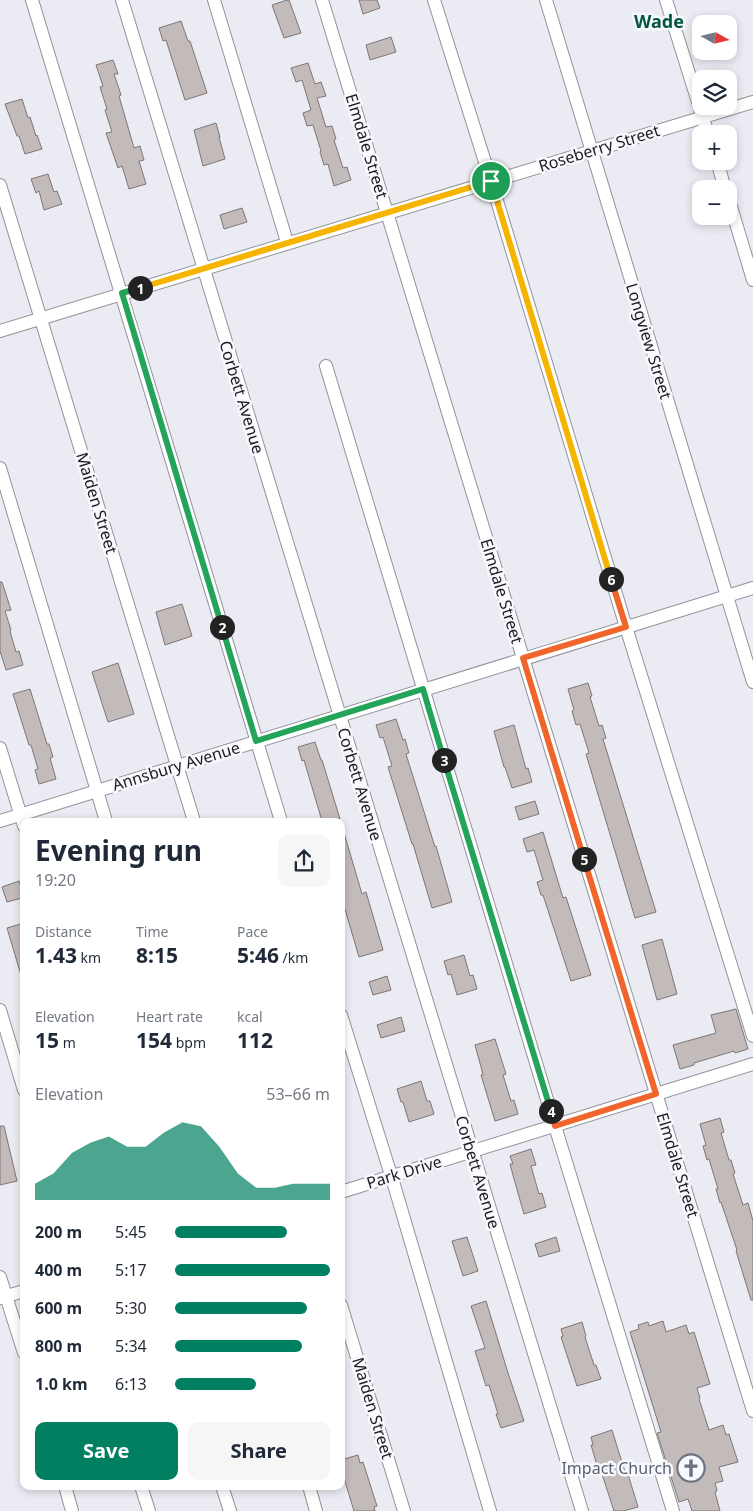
<!DOCTYPE html>
<html lang="en">
<head>
<meta charset="utf-8">
<style>
  :root { --surface:#fff; --page:#f6f6f7; --text:#1f2937; --muted:#747a83; --accent:#008060 }
  body { margin:0; font-family:"Noto Sans",sans-serif; background:var(--page); color:var(--text); height:100vh; display:flex; flex-direction:column; font-size:19px; white-space:nowrap }
  * { box-sizing:border-box; margin:0 }
  p { font-size:16px; color:var(--muted) }
  .icon { flex:none; width:28px; height:28px; fill:none; stroke:currentColor; stroke-width:2; stroke-linecap:round; stroke-linejoin:round }
  .map { position:relative; flex:1; overflow:hidden }
  .panel { position:absolute; left:20px; top:818px; width:325px; height:672px; display:flex; flex-direction:column; background:var(--surface); border-radius:10px; box-shadow:0 2px 8px #0003 }
  .panel>* { flex:none }
  .needle { width:32px; rotate:98deg }
  .tools { position:absolute; left:692px; top:15px; display:grid; gap:10px }
  .tools a { display:grid; place-items:center; width:45px; height:45px; border-radius:10px; background:var(--surface); box-shadow:0 2px 8px #0003; font-size:25px }
  .pin { position:absolute; display:grid; place-items:center; width:42px; height:42px; color:#fff; margin:-21px; border:2px solid #fff; border-radius:50%; box-shadow:0 1px 5px #0007 }
  .km { position:absolute; width:25px; height:25px; margin:-12px; border-radius:50%; background:#222; color:#fff; font-size:14px; line-height:25px; text-align:center }
  .round { display:grid; place-items:center; flex:none; width:52px; height:52px; border-radius:10px; background:var(--page) }
  .head { display:flex; align-items:center; justify-content:space-between; height:85px; padding:0 15px }
  h1 { font-size:28px; font-weight:700; line-height:38px }
  .metrics { display:grid; grid-template-columns:repeat(3,1fr); gap:8px; height:85px; padding:5px 15px }
  .metrics div { display:grid; align-content:center }
  .metrics b { font-size:21px; font-weight:700 }
  .metrics small { font-size:14px; font-weight:400 }
  .metrics p { font-size:14px }
  .chart { height:140px; padding:10px 15px }
  .chart p { display:flex; justify-content:space-between }
  .chart svg { width:100%; height:90px; margin-top:5px; fill:var(--accent); opacity:.7 }
  .cta { display:flex; gap:10px; margin-top:auto; padding:10px 15px }
  .cta a { flex:1; height:58px; border-radius:10px; background:var(--accent); color:#fff; font-size:20px; font-weight:700; line-height:58px; text-align:center }
  .cta a+a { background:var(--page); color:var(--text) }
  ul { padding:0 15px; list-style:none; font-size:16px }
  li { display:grid; grid-template-columns:80px 60px 1fr; align-items:center; height:38px }
  li i { height:12px; border-radius:6px; background:var(--accent) }
  .map>svg:first-child { display:block }
</style>
</head>
<body>
<div class="map">
<svg width="753" height="1511" viewBox="0 0 753 1511">
  <rect width="100%" height="100%" fill="#ebebf3"/>
  <g fill="#c3bbba" stroke="#7e7676">
    <polygon points="287,0 289,0 301,33 284,38 272,5"/>
    <polygon points="359,0 377,0 380,8 363,14"/>
    <polygon points="181,21 188,41 190,41 207,93 185,100 166,40 163,41 159,28"/>
    <polygon points="391,37 396,52 370,60 366,45"/>
    <polygon points="113,60 118,74 114,74 121,95 119,96 134,148 140,146 144,160 139,161 146,184 129,189 122,166 118,168 106,133 112,132 105,110 107,109 100,87 103,86 96,65"/>
    <polygon points="308,63 315,84 321,82 326,96 317,98 326,127 332,126 336,139 334,140 343,168 347,167 351,180 334,186 328,164 324,165 320,152 321,151 313,125 307,126 303,113 311,110 302,80 296,82 291,68"/>
    <polygon points="22,99 28,118 30,117 36,136 37,135 42,149 25,154 19,136 17,136 5,104"/>
    <polygon points="216,123 220,137 219,137 225,159 203,166 194,130"/>
    <polygon points="48,174 54,192 57,191 62,204 44,210 39,191 36,193 31,179"/>
    <polygon points="242,208 247,222 224,229 220,215"/>
    <polygon points="0,582 2,582 11,610 5,611 11,630 10,631 16,652 19,651 23,665 6,670 0,651"/>
    <polygon points="182,604 192,636 165,645 156,612"/>
    <polygon points="118,663 134,714 108,722 92,672"/>
    <polygon points="588,683 592,696 590,697 599,726 602,725 606,738 603,739 656,912 635,918 586,754 589,753 580,724 576,725 572,711 574,710 568,689"/>
    <polygon points="30,689 47,744 49,744 53,757 50,758 56,779 39,784 35,770 38,769 31,745 29,745 13,694"/>
    <polygon points="396,719 403,740 405,739 409,753 406,754 435,847 436,846 452,902 432,908 413,844 412,844 388,767 392,766 383,737 380,738 376,725"/>
    <polygon points="514,725 526,769 528,768 532,782 512,788 505,767 504,767 494,731"/>
    <polygon points="315,742 321,760 322,760 340,819 338,819 338,821 322,821 304,760 302,761 298,747"/>
    <polygon points="535,801 539,814 519,820 515,807"/>
    <polygon points="543,832 563,898 566,897 591,975 571,981 543,895 541,895 537,882 543,880 534,850 527,852 523,839"/>
    <polygon points="344,833 362,894 366,892 383,950 359,957 341,896 341,834"/>
    <polygon points="19,881 23,893 20,893 22,898 7,902 2,887"/>
    <polygon points="24,923 24,974 21,975 7,928"/>
    <polygon points="662,939 677,994 657,1000 642,945"/>
    <polygon points="464,955 470,976 473,975 477,989 457,995 451,974 448,975 444,961"/>
    <polygon points="387,976 391,990 373,995 369,982"/>
    <polygon points="736,1009 748,1049 735,1053 734,1051 694,1063 694,1065 680,1069 673,1045 716,1033 711,1015"/>
    <polygon points="401,1017 405,1031 381,1038 377,1025"/>
    <polygon points="495,1039 506,1074 503,1075 511,1101 514,1100 518,1114 495,1121 481,1075 483,1075 481,1067 475,1045"/>
    <polygon points="421,1081 427,1101 430,1101 434,1114 409,1122 403,1102 401,1102 397,1089"/>
    <polygon points="720,1118 724,1132 721,1133 729,1160 731,1160 735,1173 733,1174 743,1205 748,1203 753,1221 753,1300 751,1300 736,1251 737,1250 721,1202 720,1203 716,1189 718,1189 709,1159 707,1160 703,1146 706,1145 700,1124"/>
    <polygon points="0,1126 4,1126 17,1181 0,1185"/>
    <polygon points="531,1149 536,1165 531,1166 539,1194 542,1193 546,1207 524,1214 514,1179 510,1164 513,1164 510,1156"/>
    <polygon points="467,1237 478,1271 463,1276 452,1241"/>
    <polygon points="556,1237 560,1251 539,1257 535,1244"/>
    <polygon points="486,1301 508,1373 524,1421 501,1428 496,1414 498,1414 489,1385 486,1386 475,1351 485,1348 471,1306"/>
    <polygon points="663,1321 666,1332 686,1325 689,1334 694,1332 710,1384 697,1388 700,1398 699,1399 709,1430 723,1425 726,1435 729,1434 738,1462 719,1467 723,1481 715,1483 717,1491 715,1492 720,1511 692,1511 688,1499 679,1502 657,1433 661,1432 630,1332 639,1329 638,1325 648,1322 649,1326"/>
    <polygon points="582,1322 586,1336 585,1337 594,1365 596,1365 601,1379 577,1386 561,1337 563,1336 561,1329"/>
    <polygon points="612,1430 625,1472 627,1471 638,1507 623,1511 614,1511 601,1471 599,1472 591,1445 593,1445 591,1437"/>
    <polygon points="358,1455 360,1463 363,1462 369,1481 377,1506 374,1507 375,1511 354,1511 343,1475 341,1475 341,1460"/>
  </g>
  <g fill="none" stroke-linecap="round" stroke-linejoin="round">
    <g stroke="#929399" stroke-width="14">
      <g id="minor">
        <polyline points="32,0 281,821"/>
        <polyline points="122,0 582,1511"/>
        <polyline points="214,0 287,242"/>
        <polyline points="322,0 753,1411"/>
        <polyline points="434,0 491,181 626,627 753,1036"/>
        <polyline points="546,0 753,682"/>
        <polyline points="666,0 708,134"/>
        <polyline points="717,161 725,189"/>
        <polyline points="0,185 194,821"/>
        <polyline points="729,200 753,280"/>
        <polyline points="0,331 753,102"/>
        <polyline points="326,366 555,1126 673,1511"/>
        <polyline points="0,468 106,821"/>
        <polyline points="0,748 24,826"/>
        <polyline points="0,821 753,588"/>
        <polyline points="0,1010 24,1090"/>
        <polyline points="341,1015 395,1188 490,1511"/>
        <polyline points="341,1192 753,1064"/>
        <polyline points="0,1277 24,1353"/>
        <polyline points="0,1298 24,1291"/>
        <polyline points="341,1305 404,1511"/>
        <polyline points="65,1486 72,1511"/>
        <polyline points="141,1486 149,1511"/>
        <polyline points="222,1486 230,1511"/>
        <polyline points="309,1486 316,1511"/>
      </g>
    </g>
    <use href="#minor" stroke="#fff" stroke-width="12"/>
  </g>
  <g fill="none" stroke-linecap="round" stroke-linejoin="round">
    <g stroke="#fff" stroke-width="10">
      <polyline id="split-1" points="140,288 491,181"/>
    </g>
    <g stroke="#fff" stroke-width="10">
      <polyline id="split-2" points="140,288 122,293 222,627"/>
    </g>
    <g stroke="#fff" stroke-width="10">
      <polyline id="split-3" points="222,627 256,741 423,689 444,760"/>
    </g>
    <g stroke="#fff" stroke-width="10">
      <polyline id="split-4" points="444,760 551,1111"/>
    </g>
    <g stroke="#fff" stroke-width="10">
      <polyline id="split-5" points="551,1111 555,1126 656,1094 584,859"/>
    </g>
    <g stroke="#fff" stroke-width="10">
      <polyline id="split-6" points="584,859 523,658 626,627 611,579"/>
    </g>
    <g stroke="#fff" stroke-width="10">
      <polyline id="split-7" points="491,181 611,579"/>
    </g>
    <use href="#split-1" stroke="#f5b400" stroke-width="6"/>
    <use href="#split-2" stroke="#22a559" stroke-width="6"/>
    <use href="#split-3" stroke="#22a559" stroke-width="6"/>
    <use href="#split-4" stroke="#22a559" stroke-width="6"/>
    <use href="#split-5" stroke="#f0652b" stroke-width="6"/>
    <use href="#split-6" stroke="#f0652b" stroke-width="6"/>
    <use href="#split-7" stroke="#f5b400" stroke-width="6"/>
  </g>
  <defs>
    <g id="church-ring" transform="scale(1.4375)"><circle r="9.5" fill="#f8f9ff" stroke="#6b7280" stroke-width="1.5"/><path d="M-1.2-6h2.4v3.5h3.3v2.4h-3.3V6h-2.4V-.1h-3.3v-2.4h3.3Z" fill="#6b7280"/></g>
  </defs>
  <g fill-rule="evenodd">
    <use href="#church-ring" x="691" y="1468"/>
  </g>
  <g text-anchor="middle" dominant-baseline="central" stroke-width="5" stroke-linejoin="round" paint-order="stroke">
    <g font-size="16" fill="#1b1b1d" stroke="#f8f9ff">
      <text transform="translate(367 146) rotate(73)">Elmdale Street</text>
      <text transform="translate(599 148) rotate(-17)">Roseberry Street</text>
      <text transform="translate(649 341) rotate(73)">Longview Street</text>
      <text transform="translate(242 397) rotate(73)">Corbett Avenue</text>
      <text transform="translate(97 503) rotate(73)">Maiden Street</text>
      <text transform="translate(502 591) rotate(73)">Elmdale Street</text>
      <text transform="translate(176 766) rotate(-17)">Annsbury Avenue</text>
      <text transform="translate(360 784) rotate(73)">Corbett Avenue</text>
      <text transform="translate(678 1165) rotate(73)">Elmdale Street</text>
      <text transform="translate(404 1172) rotate(-17)">Park Drive</text>
      <text transform="translate(478 1172) rotate(73)">Corbett Avenue</text>
      <text transform="translate(373 1408) rotate(73)">Maiden Street</text>
    </g>
    <g font-size="16" fill="#5b616d" stroke="#f8f9ff" text-anchor="end">
      <text x="672" y="1468">Impact Church</text>
    </g>
    <g font-size="18" font-weight="bold" fill="#035640" stroke="#f8f9ff">
      <text x="659" y="21">Wade</text>
    </g>
  </g>
</svg>
<div class="tools">
<a><svg class="needle" viewBox="-14 -14 28 28"><path d="M0-13l5 13h-10z" fill="#e53935"/><path d="M0 13l5-13h-10z" fill="#747a83"/></svg></a>
<a><svg class="icon" aria-label="layers" viewBox="0 0 24 24"><path d="M12 4l9 5-9 5-9-5zM3 14l9 5 9-5"/></svg></a>
<a>+</a>
<a>−</a>
</div>
<div class="pin" style="left:491px;top:181px;background:#1e9e55"><svg class="icon" aria-label="arrive" viewBox="0 0 24 24"><path d="M6 21V4h12l-3 4 3 4H6"/></svg></div>
<b class="km" style="left:140px;top:288px">1</b>
<b class="km" style="left:222px;top:627px">2</b>
<b class="km" style="left:444px;top:760px">3</b>
<b class="km" style="left:551px;top:1111px">4</b>
<b class="km" style="left:584px;top:859px">5</b>
<b class="km" style="left:611px;top:579px">6</b>
<section class="panel">
<div class="head"><div><h1>Evening run</h1><p>19:20</p></div><a class="round"><svg class="icon" aria-label="share" viewBox="0 0 24 24"><path d="M12 15V3M7 8l5-5 5 5M5 13v7h14v-7"/></svg></a></div>
<div class="metrics">
<div><p>Distance</p><b>1.43<small> km</small></b></div>
<div><p>Time</p><b>8:15</b></div>
<div><p>Pace</p><b>5:46<small> /km</small></b></div>
</div>
<div class="metrics">
<div><p>Elevation</p><b>15<small> m</small></b></div>
<div><p>Heart rate</p><b>154<small> bpm</small></b></div>
<div><p>kcal</p><b>112</b></div>
</div>
<div class="chart"><p><span>Elevation</span>53–66 m</p>
<svg viewBox="0 0 160 44" preserveAspectRatio="none"><path d="M0 44V36L10 31L20 21L30 16L40 13L50 18L60 18L70 11L80 6L90 8L100 18L110 31L120 38L130 38L140 36L150 36L160 36V44z"/></svg>
</div>
<ul>
<li><b>200 m</b>5:45<i style="width:72%"></i></li>
<li><b>400 m</b>5:17<i style="width:100%"></i></li>
<li><b>600 m</b>5:30<i style="width:85%"></i></li>
<li><b>800 m</b>5:34<i style="width:82%"></i></li>
<li><b>1.0 km</b>6:13<i style="width:52%"></i></li>
</ul>
<div class="cta"><a>Save</a><a>Share</a></div>
</section>
</div>
</body>
</html>
